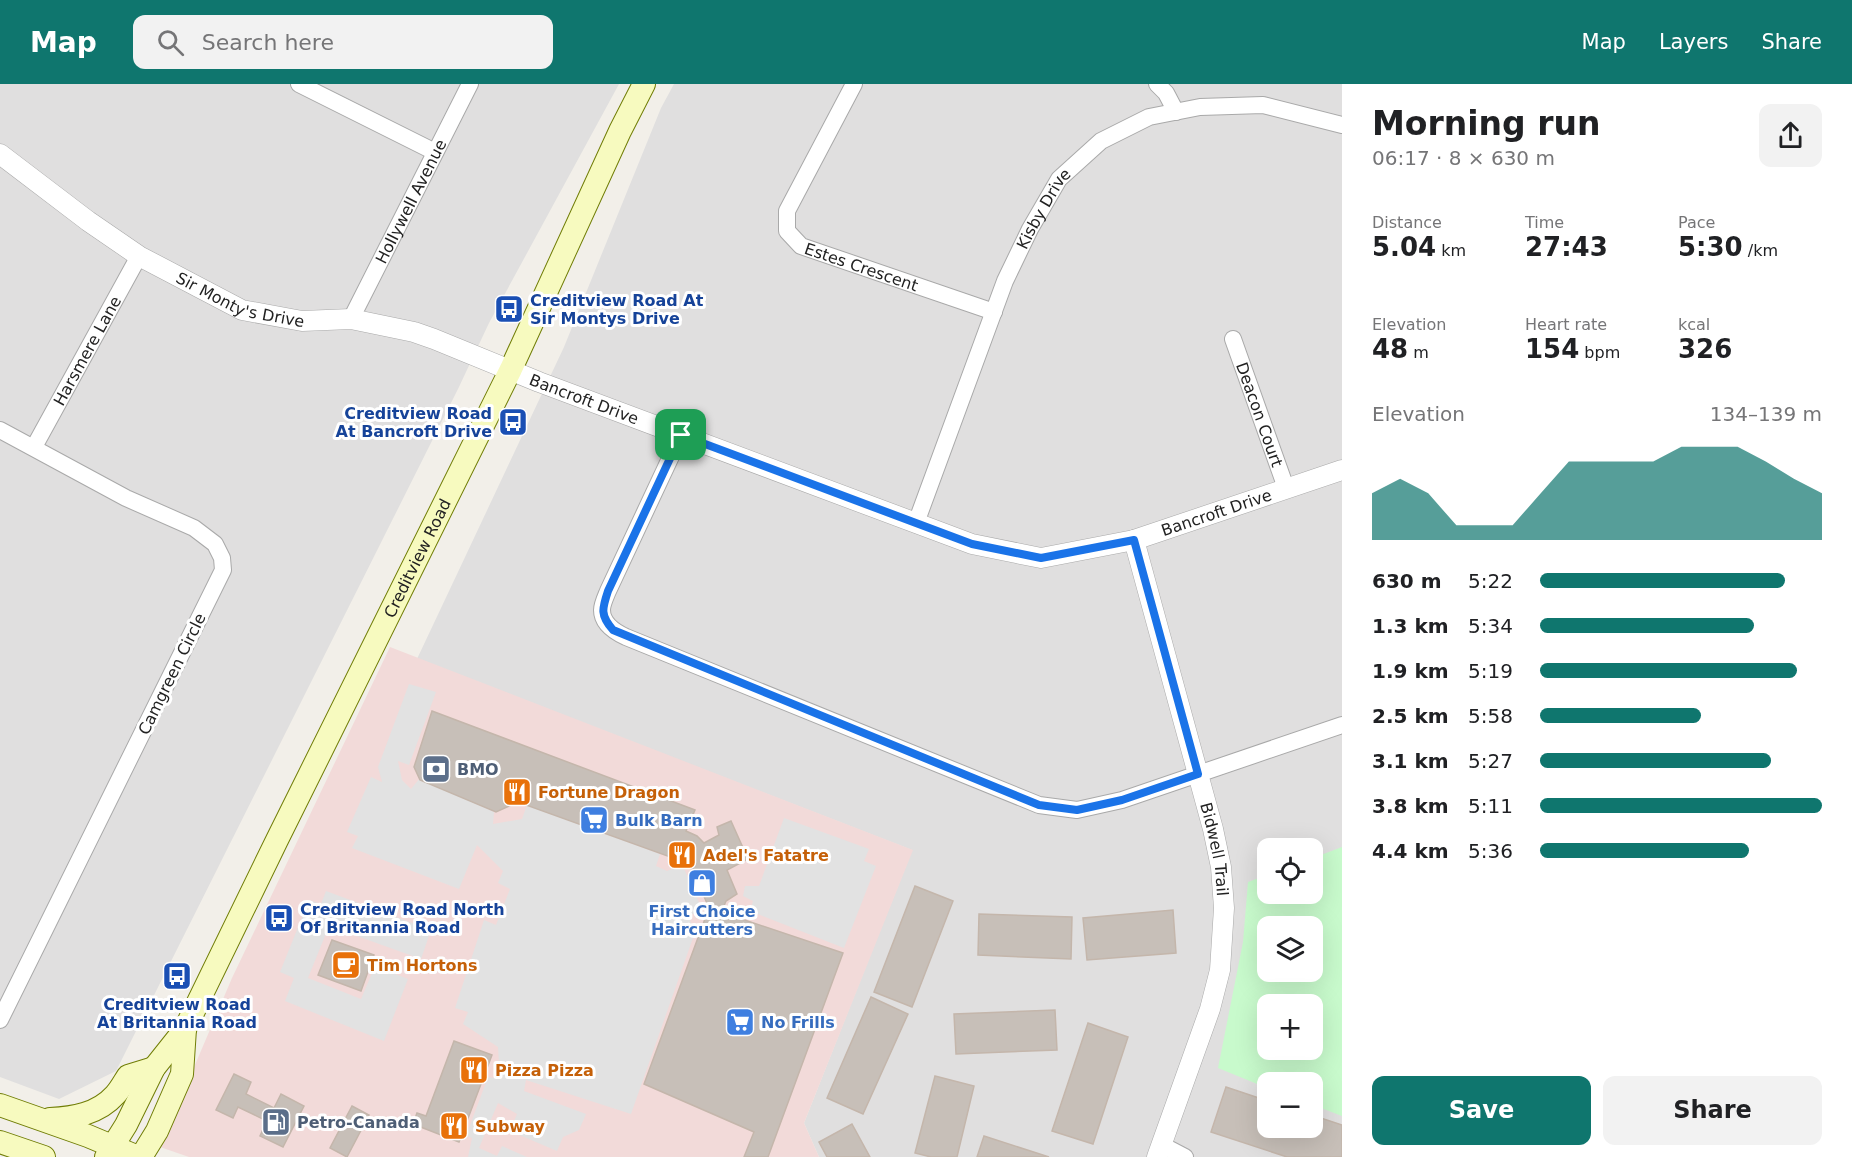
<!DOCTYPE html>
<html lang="en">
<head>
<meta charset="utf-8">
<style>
  :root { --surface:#fff; --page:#f2f2f2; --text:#202124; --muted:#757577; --accent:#0f766e }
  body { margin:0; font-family:"DejaVu Sans",sans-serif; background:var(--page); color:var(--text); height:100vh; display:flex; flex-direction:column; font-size:22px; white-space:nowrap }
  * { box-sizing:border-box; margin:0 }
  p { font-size:20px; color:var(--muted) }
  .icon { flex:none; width:33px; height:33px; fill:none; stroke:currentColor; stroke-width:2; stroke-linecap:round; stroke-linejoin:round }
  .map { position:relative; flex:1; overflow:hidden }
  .side { display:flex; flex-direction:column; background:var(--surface); width:510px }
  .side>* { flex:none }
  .fabs { position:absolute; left:1257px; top:754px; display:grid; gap:12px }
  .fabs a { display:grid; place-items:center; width:66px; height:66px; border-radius:12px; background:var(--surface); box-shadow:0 6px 24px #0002; font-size:30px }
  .pin { position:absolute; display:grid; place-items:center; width:51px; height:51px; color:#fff; margin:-26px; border-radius:12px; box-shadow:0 3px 9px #0006 }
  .round { display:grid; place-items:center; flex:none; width:63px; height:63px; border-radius:12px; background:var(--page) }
  .overview { display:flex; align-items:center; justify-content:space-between; height:102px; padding:0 30px }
  h1 { font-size:33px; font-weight:800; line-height:45px }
  .stats { display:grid; grid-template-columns:repeat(3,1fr); gap:9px; height:102px; padding:6px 30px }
  .stats div { display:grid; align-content:center }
  .stats b { font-size:26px; font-weight:800 }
  .stats small { font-size:16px; font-weight:400 }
  .stats p { font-size:16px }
  .chart { height:168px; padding:12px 30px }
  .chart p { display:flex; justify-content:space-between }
  .chart svg { width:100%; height:108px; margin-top:6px; fill:var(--accent); opacity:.7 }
  .cta { display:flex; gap:12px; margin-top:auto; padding:12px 30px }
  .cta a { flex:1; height:69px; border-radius:12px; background:var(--accent); color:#fff; font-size:24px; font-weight:800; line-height:69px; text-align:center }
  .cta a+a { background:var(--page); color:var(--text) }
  ul { padding:0 30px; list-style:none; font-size:20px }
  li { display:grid; grid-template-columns:96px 72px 1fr; align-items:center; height:45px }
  li i { height:15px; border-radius:8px; background:var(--accent) }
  header { display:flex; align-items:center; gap:36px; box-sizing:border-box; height:84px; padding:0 30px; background:var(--accent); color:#fff }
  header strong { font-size:28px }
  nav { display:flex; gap:33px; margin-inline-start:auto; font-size:21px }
  .search { width:420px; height:54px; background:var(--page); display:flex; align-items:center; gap:15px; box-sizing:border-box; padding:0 21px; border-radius:12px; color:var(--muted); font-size:22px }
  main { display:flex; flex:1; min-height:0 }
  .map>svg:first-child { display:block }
</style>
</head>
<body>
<header>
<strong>Map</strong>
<div class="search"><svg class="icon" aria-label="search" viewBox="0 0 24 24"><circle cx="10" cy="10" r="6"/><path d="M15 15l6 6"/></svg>Search here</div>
<nav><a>Map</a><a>Layers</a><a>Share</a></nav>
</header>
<main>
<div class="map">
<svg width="1342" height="1073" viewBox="0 0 1342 1073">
  <rect width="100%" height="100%" fill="#f2efe9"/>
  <g fill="#e0dfdf" fill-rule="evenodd">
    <polygon points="0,0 619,0 489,239 458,305 116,987 59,1015 0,993"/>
    <path d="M674,0h668v1073h-523l-15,-34 108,-273 -495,-191 147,-312 97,-239zM1268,765h44v45h-44zM1268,843h44v45h-44zM1268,921h44v45h-44zM1268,999h44v45h-44z"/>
  </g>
  <polygon fill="#f2dad9" points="390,563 913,766 804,1039 819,1073 189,1073 160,1063 232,894"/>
  <path fill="#c8facc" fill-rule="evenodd" d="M1342,763v269l-29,-11 -1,-22h-44l-1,5 -49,-20 25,-126 5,-60 19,-7 1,19h44l1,-36zM1268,843h44v45h-44zM1268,921h44v45h-44z"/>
  <g fill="#e2e2e2">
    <polygon points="409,600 436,608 409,681 398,677 402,696 411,705 420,694 494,728 493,740 522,735 527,721 660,770 656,782 667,787 682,780 702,825 689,832 694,851 631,1030 526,996 524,1007 586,1030 579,1046 563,1053 557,1067 510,1047 517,1030 498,1019 479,1064 497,1072 502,1062 527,1073 468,1073 472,1054 466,1052 488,993 500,995 498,963 463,940 468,928 455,924 484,836 496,841 510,805 498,799 503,787 477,761 459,805 352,764 358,752 347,748 371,693 382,698 378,683"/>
    <polygon points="784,734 869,765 864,777 876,782 844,864 750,827 753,817 743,812 745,802 759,802"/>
    <polygon points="326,807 431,846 421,875 329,842 308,894 361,915 375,882 408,895 384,957 285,917 294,894 280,888 309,816 321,820"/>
  </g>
  <g fill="#c7bfb8" stroke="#c4b6ab" stroke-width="1.5">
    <polygon points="432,627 695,726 686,747 697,752 704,759 719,751 717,743 731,737 748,775 727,786 737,810 726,817 721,829 719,828 709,824 690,780 518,718 496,728 420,696 414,683"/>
    <polygon points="915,802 953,817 912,923 874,908"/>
    <polygon points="709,824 843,869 768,1073 744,1073 754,1048 644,1000"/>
    <polygon points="1173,826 1176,869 1087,876 1083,834"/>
    <polygon points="979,830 1072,833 1071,875 978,871"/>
    <polygon points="332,856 374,871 361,907 318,891"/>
    <polygon points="871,913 908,930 863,1030 827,1014"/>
    <polygon points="1055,926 1057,966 956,970 954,930"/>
    <polygon points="1088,939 1128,953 1093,1060 1052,1047"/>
    <polygon points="454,957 492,971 459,1058 413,1040 417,1029 426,1032"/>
    <polygon points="234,990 251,998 246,1010 274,1024 281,1010 304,1022 283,1063 260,1052 267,1037 238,1023 233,1034 216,1026"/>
    <polygon points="935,992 974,1002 957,1073 931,1073 915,1069"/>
    <polygon points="1226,1003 1268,1017 1268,1044 1312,1044 1312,1031 1342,1041 1342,1073 1287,1073 1211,1048"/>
    <polygon points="352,1022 369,1031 347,1073 330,1064"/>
    <polygon points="852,1040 870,1073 827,1073 819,1058"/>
    <polygon points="984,1052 1049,1073 977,1073"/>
  </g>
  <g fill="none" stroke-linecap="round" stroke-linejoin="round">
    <g stroke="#a9a9a9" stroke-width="18">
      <g id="minor">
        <polyline points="299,0 435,68"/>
        <path id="s1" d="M854,0l-67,127v20l14,15 193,66"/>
        <polyline points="1157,0 1166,9 1176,28"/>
        <path id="s2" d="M351,235l119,-235"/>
        <path id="s3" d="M1233,255l53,149"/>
        <polyline points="0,346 126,414 194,444 215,460 222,474 223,486 0,936"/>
        <path d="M681,351l-73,156c-2,5 -6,13 -6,19 0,14 13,22 24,27l413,168 38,5 45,-10 220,-75"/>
        <path id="s4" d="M34,363l105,-191"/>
        <path id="s5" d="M916,439l89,-242 25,-52 29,-50 42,-38 48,-24 51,-10 63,-2 79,20"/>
        <polyline points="1162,1061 1185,1073"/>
      </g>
    </g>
    <g stroke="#a9a9a9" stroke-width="21">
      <g id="tertiary">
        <path id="s6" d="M0,70l88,67 51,35 103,54 60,11 49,-2 63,13 20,7 105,43 433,162 69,14 93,-18 208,-70"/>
        <path id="s7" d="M1134,456l79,289 8,38 3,41 -4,62 -10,39 -53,148"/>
      </g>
    </g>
    <g stroke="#707d05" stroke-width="24">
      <g id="secondary">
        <polyline points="0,1021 88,1052 138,1073"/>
        <path d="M50,1035c23,-1 48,-5 65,-24 5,-5 9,-13 13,-19l26,-8"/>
        <polyline points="0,1058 44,1073"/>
        <path id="s8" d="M106,1073l20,-32 28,-57 31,-39 92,-189 234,-471 109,-238 24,-47"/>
        <polyline points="141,1073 157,1047 182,990 185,945"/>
      </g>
    </g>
    <use href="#minor" stroke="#fff" stroke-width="16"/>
    <use href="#tertiary" stroke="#fff" stroke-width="20"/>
    <use href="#secondary" stroke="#f7fabf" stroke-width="22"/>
  </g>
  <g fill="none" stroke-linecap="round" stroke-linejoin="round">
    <g stroke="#fff" stroke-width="12">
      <path id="route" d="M681,351l291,109 69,14 93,-18 64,234 -76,26 -45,10 -38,-5 -426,-175c-13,-15 -11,-21 -5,-39z"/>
    </g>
    <use href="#route" stroke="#1a73e8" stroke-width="8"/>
  </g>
  <defs>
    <g id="bus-square" transform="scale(1.5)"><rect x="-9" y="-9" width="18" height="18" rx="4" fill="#1a4fb4" stroke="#fff"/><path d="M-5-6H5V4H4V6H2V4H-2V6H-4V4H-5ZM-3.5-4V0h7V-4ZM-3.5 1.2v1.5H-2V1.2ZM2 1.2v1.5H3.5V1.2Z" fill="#fff"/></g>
    <g id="bank-square" transform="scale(1.5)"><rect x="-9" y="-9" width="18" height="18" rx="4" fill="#5c6f8a" stroke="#fff"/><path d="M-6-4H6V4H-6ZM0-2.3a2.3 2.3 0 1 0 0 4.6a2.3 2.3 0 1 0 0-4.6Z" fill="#fff"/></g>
    <g id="restaurant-square" transform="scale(1.5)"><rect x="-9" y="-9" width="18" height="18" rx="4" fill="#e8710a" stroke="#fff"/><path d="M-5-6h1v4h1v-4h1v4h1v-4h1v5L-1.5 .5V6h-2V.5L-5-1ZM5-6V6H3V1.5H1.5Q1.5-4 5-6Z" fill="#fff"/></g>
    <g id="supermarket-square" transform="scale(1.5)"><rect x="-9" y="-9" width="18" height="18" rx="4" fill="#3f7fe0" stroke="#fff"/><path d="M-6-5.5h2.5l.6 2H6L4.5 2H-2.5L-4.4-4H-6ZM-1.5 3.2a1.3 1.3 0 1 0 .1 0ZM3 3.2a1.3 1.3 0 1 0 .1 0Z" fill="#fff"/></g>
    <g id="shop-square" transform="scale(1.5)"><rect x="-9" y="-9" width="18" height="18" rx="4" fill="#3f7fe0" stroke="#fff"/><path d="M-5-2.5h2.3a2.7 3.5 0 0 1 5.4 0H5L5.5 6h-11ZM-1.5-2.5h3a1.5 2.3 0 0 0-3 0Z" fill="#fff"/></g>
    <g id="cafe-square" transform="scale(1.5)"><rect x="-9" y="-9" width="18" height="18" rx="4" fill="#e8710a" stroke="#fff"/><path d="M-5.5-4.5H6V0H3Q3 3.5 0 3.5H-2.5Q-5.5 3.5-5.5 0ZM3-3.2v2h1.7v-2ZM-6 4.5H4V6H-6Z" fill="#fff"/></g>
    <g id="fuel-square" transform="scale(1.5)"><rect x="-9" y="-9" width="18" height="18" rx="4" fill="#5c6f8a" stroke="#fff"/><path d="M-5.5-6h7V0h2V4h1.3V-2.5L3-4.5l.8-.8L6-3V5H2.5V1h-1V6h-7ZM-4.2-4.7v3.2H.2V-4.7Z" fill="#fff"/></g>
  </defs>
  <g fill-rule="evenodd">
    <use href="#bus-square" x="509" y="225"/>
    <use href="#bus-square" x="513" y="338"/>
    <use href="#bank-square" x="436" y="685"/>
    <use href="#restaurant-square" x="517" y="708"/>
    <use href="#supermarket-square" x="594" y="736"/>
    <use href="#restaurant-square" x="682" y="771"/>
    <use href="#shop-square" x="702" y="799"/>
    <use href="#bus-square" x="279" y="834"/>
    <use href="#cafe-square" x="346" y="881"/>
    <use href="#bus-square" x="177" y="892"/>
    <use href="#supermarket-square" x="740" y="938"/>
    <use href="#restaurant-square" x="474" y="986"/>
    <use href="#fuel-square" x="276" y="1038"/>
    <use href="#restaurant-square" x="454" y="1042"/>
  </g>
  <g text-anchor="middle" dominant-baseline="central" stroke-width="6" stroke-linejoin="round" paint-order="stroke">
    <g font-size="16" fill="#222" stroke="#fff">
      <text stroke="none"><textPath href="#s2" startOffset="132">Hollywell Avenue</textPath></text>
      <text stroke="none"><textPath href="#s5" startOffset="340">Kisby Drive</textPath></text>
      <text stroke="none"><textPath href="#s1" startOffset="248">Estes Crescent</textPath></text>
      <text stroke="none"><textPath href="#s6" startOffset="284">Sir Monty's Drive</textPath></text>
      <text stroke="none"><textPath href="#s4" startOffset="110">Harsmere Lane</textPath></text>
      <text stroke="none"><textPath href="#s6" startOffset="646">Bancroft Drive</textPath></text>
      <text stroke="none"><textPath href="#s3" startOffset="80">Deacon Court</textPath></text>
      <text stroke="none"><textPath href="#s6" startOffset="1312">Bancroft Drive</textPath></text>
      <text stroke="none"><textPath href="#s8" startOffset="676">Creditview Road</textPath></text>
      <text transform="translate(172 590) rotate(-64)">Camgreen Circle</text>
      <text stroke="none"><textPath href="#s7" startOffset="320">Bidwell Trail</textPath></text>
    </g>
    <g font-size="16" font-weight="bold" fill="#164399" stroke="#fff" text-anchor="start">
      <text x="530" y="216">Creditview Road At<tspan x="530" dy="18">Sir Montys Drive</tspan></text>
      <text x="492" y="329" text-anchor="end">Creditview Road<tspan x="492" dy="18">At Bancroft Drive</tspan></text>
      <text x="300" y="825">Creditview Road North<tspan x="300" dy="18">Of Britannia Road</tspan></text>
      <text x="177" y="920" text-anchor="middle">Creditview Road<tspan x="177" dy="18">At Britannia Road</tspan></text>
    </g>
    <g font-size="16" font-weight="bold" fill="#4e5e75" stroke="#fff" text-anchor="start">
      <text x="457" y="685">BMO</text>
      <text x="297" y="1038">Petro-Canada</text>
    </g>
    <g font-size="16" font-weight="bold" fill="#c56008" stroke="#fff" text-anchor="start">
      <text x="538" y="708">Fortune Dragon</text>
      <text x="703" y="771">Adel's Fatatre</text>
      <text x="367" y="881">Tim Hortons</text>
      <text x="495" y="986">Pizza Pizza</text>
      <text x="475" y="1042">Subway</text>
    </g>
    <g font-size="16" font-weight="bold" fill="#366cbe" stroke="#fff" text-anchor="start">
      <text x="615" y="736">Bulk Barn</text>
      <text x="702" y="827" text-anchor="middle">First Choice<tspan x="702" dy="18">Haircutters</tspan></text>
      <text x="761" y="938">No Frills</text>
    </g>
  </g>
</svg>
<div class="fabs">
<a><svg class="icon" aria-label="locate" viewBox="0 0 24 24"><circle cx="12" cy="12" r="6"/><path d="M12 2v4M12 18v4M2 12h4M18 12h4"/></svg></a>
<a><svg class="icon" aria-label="layers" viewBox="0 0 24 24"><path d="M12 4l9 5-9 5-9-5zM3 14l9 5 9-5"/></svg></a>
<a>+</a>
<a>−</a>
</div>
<div class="pin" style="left:681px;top:351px;background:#1e9e55"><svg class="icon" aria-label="arrive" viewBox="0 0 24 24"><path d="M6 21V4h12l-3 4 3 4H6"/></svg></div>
</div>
<section class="side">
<div class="overview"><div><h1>Morning run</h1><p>06:17 · 8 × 630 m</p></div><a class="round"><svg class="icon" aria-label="share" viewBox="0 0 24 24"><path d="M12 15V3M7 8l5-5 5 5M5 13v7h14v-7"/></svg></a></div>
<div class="stats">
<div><p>Distance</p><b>5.04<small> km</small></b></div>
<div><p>Time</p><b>27:43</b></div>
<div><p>Pace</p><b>5:30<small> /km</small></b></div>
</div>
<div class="stats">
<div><p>Elevation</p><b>48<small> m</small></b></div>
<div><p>Heart rate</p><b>154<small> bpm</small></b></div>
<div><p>kcal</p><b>326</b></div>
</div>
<div class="chart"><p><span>Elevation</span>134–139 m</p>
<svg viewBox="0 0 160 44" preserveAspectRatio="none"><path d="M0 44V25L10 19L20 25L30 38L40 38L50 38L60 25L70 12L80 12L90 12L100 12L110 6L120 6L130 6L140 12L150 19L160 25V44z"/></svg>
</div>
<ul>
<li><b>630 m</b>5:22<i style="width:87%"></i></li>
<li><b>1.3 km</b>5:34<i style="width:76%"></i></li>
<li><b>1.9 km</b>5:19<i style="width:91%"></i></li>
<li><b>2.5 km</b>5:58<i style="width:57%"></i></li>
<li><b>3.1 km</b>5:27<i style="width:82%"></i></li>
<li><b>3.8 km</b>5:11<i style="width:100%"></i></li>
<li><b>4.4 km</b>5:36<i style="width:74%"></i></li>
</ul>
<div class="cta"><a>Save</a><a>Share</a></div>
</section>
</main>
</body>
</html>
